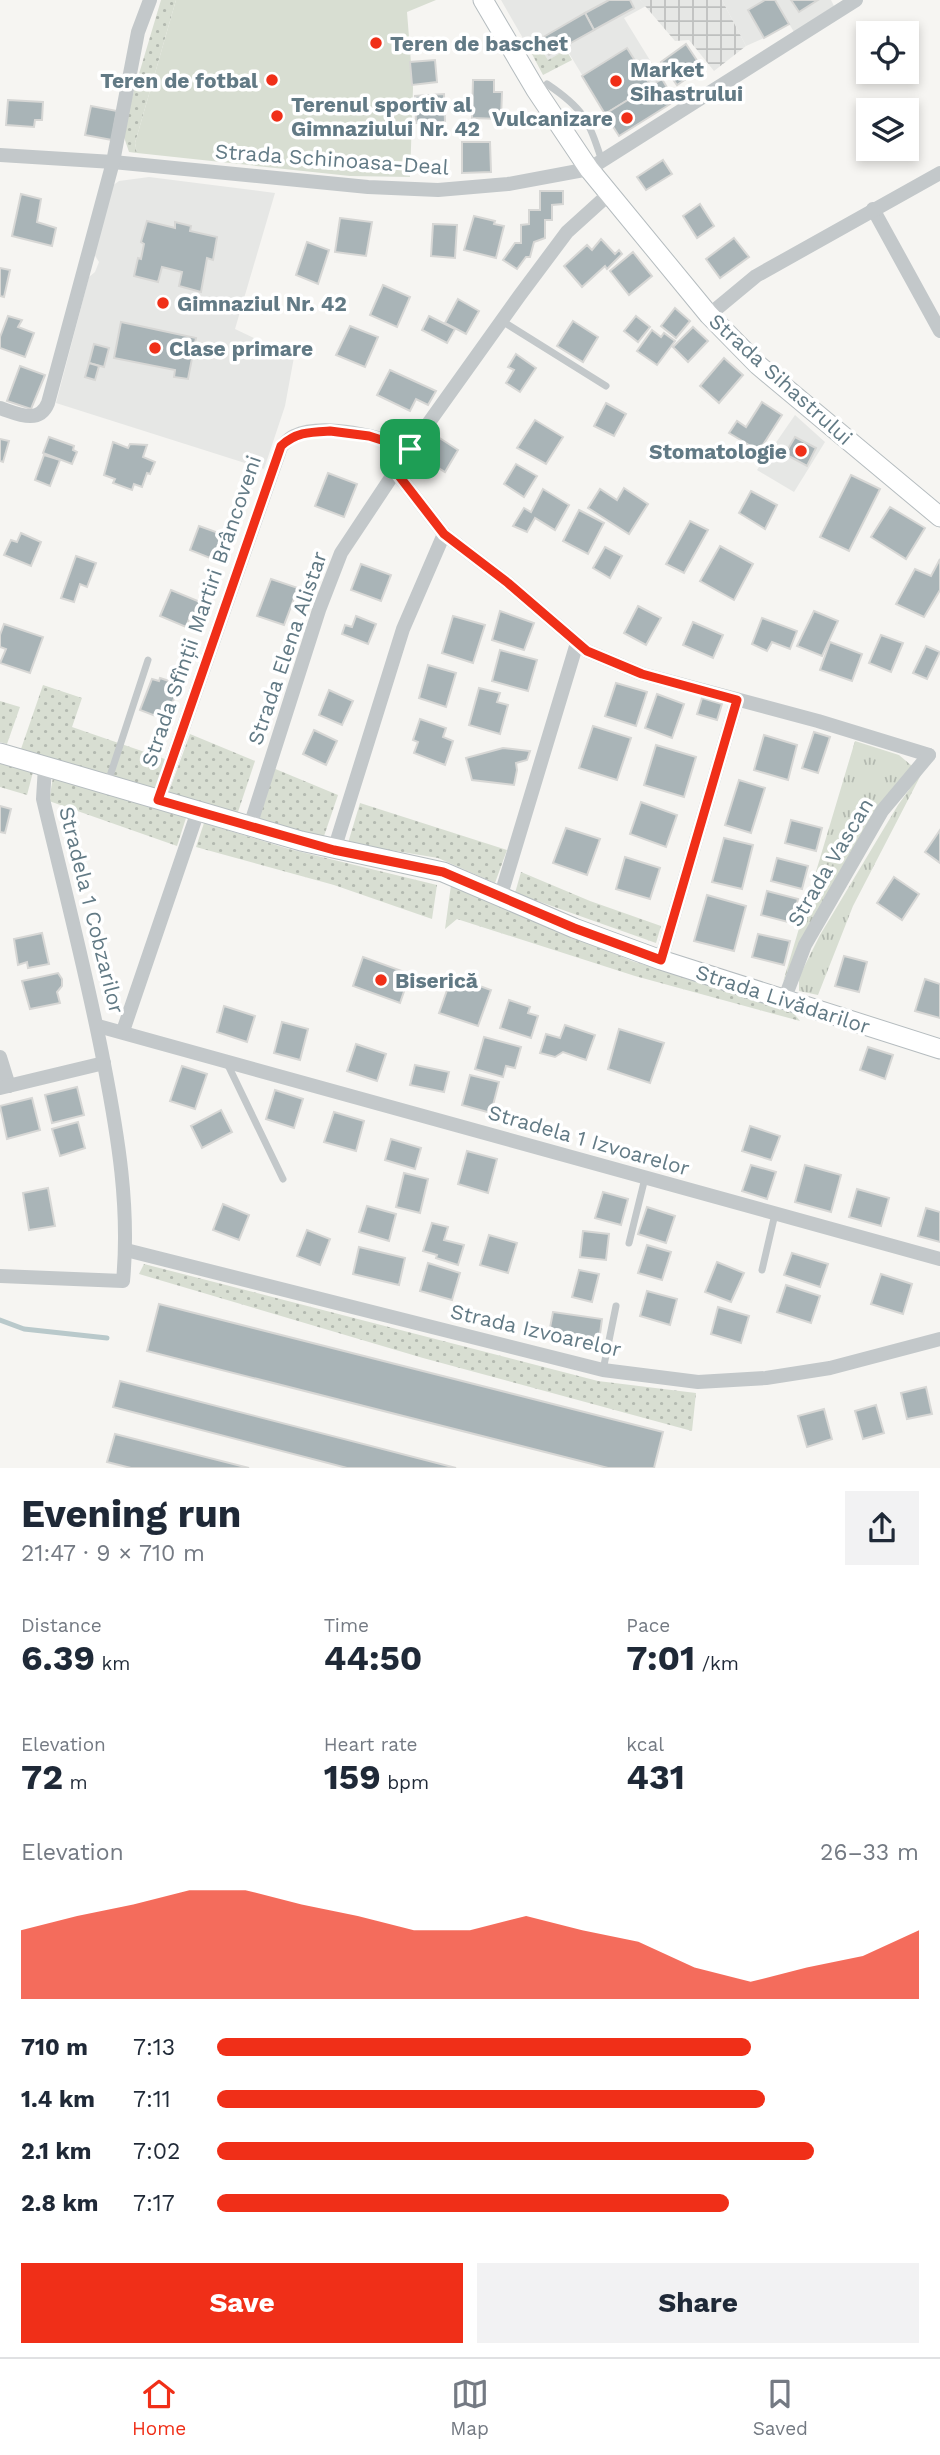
<!DOCTYPE html>
<html lang="en">
<head>
<meta charset="utf-8">
<style>
  :root { --surface:#fff; --page:#f2f2f3; --text:#1f2937; --muted:#747a83; --line:#e0e1e3; --accent:#f02f18 }
  body { margin:0; font-family:"Work Sans",sans-serif; background:var(--page); color:var(--text); height:100vh; display:flex; flex-direction:column; font-size:26px; white-space:nowrap }
  * { box-sizing:border-box; margin:0 }
  p { font-size:23px; color:var(--muted) }
  .icon { flex:none; width:38px; height:38px; fill:none; stroke:currentColor; stroke-width:2; stroke-linecap:round; stroke-linejoin:round }
  .map { position:relative; height:1468px; overflow:hidden }
  .panel { display:flex; flex-direction:column; background:var(--surface); flex:1 }
  .panel>* { flex:none }
  .tools { position:absolute; left:856px; top:21px; display:grid; gap:14px }
  .tools a { display:grid; place-items:center; width:63px; height:63px; border-radius:0px; background:var(--surface); box-shadow:0 4px 10px #0003; font-size:35px }
  .pin { position:absolute; display:grid; place-items:center; width:60px; height:60px; color:#fff; margin:-30px; border-radius:14px; box-shadow:0 4px 10px #0006 }
  .round { display:grid; place-items:center; flex:none; width:74px; height:74px; border-radius:0px; background:var(--page) }
  .headline { display:flex; align-items:center; justify-content:space-between; height:119px; padding:0 21px }
  h1 { font-size:38px; font-weight:700; line-height:52px }
  .figures { display:grid; grid-template-columns:repeat(3,1fr); gap:10px; height:119px; padding:7px 21px }
  .figures div { display:grid; align-content:center }
  .figures b { font-size:35px; font-weight:700 }
  .figures small { font-size:19px; font-weight:400 }
  .figures p { font-size:19px }
  .chart { height:196px; padding:14px 21px }
  .chart p { display:flex; justify-content:space-between }
  .chart svg { width:100%; height:126px; margin-top:7px; fill:var(--accent); opacity:.7 }
  .action { display:flex; gap:14px; margin-top:auto; padding:14px 21px }
  .action a { flex:1; height:80px; border-radius:0px; background:var(--accent); color:#fff; font-size:28px; font-weight:700; line-height:80px; text-align:center }
  .action a+a { background:var(--page); color:var(--text) }
  ul { padding:0 21px; list-style:none; font-size:23px }
  li { display:grid; grid-template-columns:112px 84px 1fr; align-items:center; height:52px }
  li i { height:18px; border-radius:9px; background:var(--accent) }
  .tab-bar { display:flex; justify-content:space-around; align-items:center; height:98px; border-top:2px solid var(--line); background:var(--surface); font-size:19px; color:var(--muted) }
  .tab-bar a { display:grid; justify-items:center; gap:4px }
  .tab-bar .current { color:var(--accent) }
  .map>svg:first-child { display:block }
</style>
</head>
<body>
<div class="map">
<svg width="940" height="1468" viewBox="0 0 940 1468">
  <defs>
    <pattern id="industrial-grid" width="8" height="8" patternUnits="userSpaceOnUse" patternTransform="scale(1.75)"><rect width="8" height="8" fill="#e6e7e5"/><path d="M0 4h8M4 0v8" fill="none" stroke="#bec0bf"/></pattern>
    <pattern id="grass-tufts" width="24" height="20" patternUnits="userSpaceOnUse" patternTransform="scale(1.75)"><rect width="24" height="20" fill="#d8ded2"/><path d="M3 7l-1-3M5 7V3M7 7l1-3M15 17l-1-3M17 17v-4M19 17l1-3" fill="none" stroke="#b3b9b0"/></pattern>
    <pattern id="park-dots" width="8" height="8" patternUnits="userSpaceOnUse" patternTransform="scale(1.75)"><rect width="8" height="8" fill="#d8ded2"/><path d="M2 2h.1M6 6h.1" fill="none" stroke="#b3b9b0" stroke-width="1.8" stroke-linecap="round"/></pattern>
  </defs>
  <rect width="100%" height="100%" fill="#f6f5f2"/>
  <g fill="#e6e7e5">
    <polygon points="501,0 640,0 646,6 624,18 675,101 619,136 567,50 548,60 541,49 532,54"/>
    <polygon points="722,0 765,0 748,10 764,38 746,46"/>
    <polygon points="775,0 831,0 834,6 794,32"/>
    <polygon points="149,177 275,193 235,329 294,357 285,406 264,469 56,403 89,277 95,272 99,262 94,254 112,186 119,181"/>
    <polygon points="795,415 825,442 794,492 757,470"/>
  </g>
  <polygon fill="url(#industrial-grid)" points="640,0 722,0 746,46 714,71 689,40 675,41"/>
  <g fill="url(#grass-tufts)">
    <polygon points="855,741 899,755 912,766 801,942 783,982"/>
    <polygon points="924,769 853,906 818,995 799,991 799,977 820,935 898,805"/>
  </g>
  <g fill="url(#park-dots)">
    <polygon points="161,0 176,0 135,143 137,153 129,152 122,131"/>
    <polygon points="541,49 548,60 566,50 572,60 543,75 532,54"/>
    <polygon points="43,685 82,698 72,727 165,759 155,788 21,749"/>
    <polygon points="0,701 20,707 7,744 0,742"/>
    <polygon points="190,734 255,761 237,815 168,794"/>
    <polygon points="0,762 33,772 27,795 0,787"/>
    <polygon points="273,768 338,795 323,839 256,820"/>
    <polygon points="53,777 186,818 177,846 49,801"/>
    <polygon points="360,803 507,850 495,883 438,858 348,843"/>
    <polygon points="204,823 289,849 437,885 432,919 334,885 196,847"/>
    <polygon points="521,872 590,901 661,926 656,943 515,893"/>
    <polygon points="451,885 632,961 791,1010 800,1021 635,976 457,919 445,929"/>
    <polygon points="144,1264 598,1381 696,1393 692,1431 423,1358 139,1274"/>
  </g>
  <polygon fill="#d8ded2" points="176,0 436,0 407,12 413,88 410,177 350,176 137,153 135,143"/>
  <g fill="none" stroke-linecap="round" stroke-linejoin="round">
    <polyline stroke="#b9c9cb" stroke-width="5" points="0,1320 24,1329 107,1338"/>
  </g>
  <g fill="#a9b4b7" stroke="#d7d7d5" stroke-width="2">
    <polygon points="609,0 630,0 634,8 594,30 585,13"/>
    <polygon points="765,0 775,0 789,24 764,38 748,10"/>
    <polygon points="791,0 818,0 799,12"/>
    <polygon points="585,13 594,30 549,55 540,39"/>
    <polygon points="686,44 702,68 677,85 661,62"/>
    <polygon points="627,48 651,86 605,114 582,76"/>
    <polygon points="435,60 437,82 412,85 410,62"/>
    <polygon points="662,79 675,101 619,136 605,114"/>
    <polygon points="473,80 494,80 494,92 502,92 501,119 472,118"/>
    <polygon points="444,94 445,122 416,123 415,96"/>
    <polygon points="8,100 43,102 42,120 35,120 34,127 6,125"/>
    <polygon points="91,106 117,111 112,140 85,135"/>
    <polygon points="462,142 490,142 491,172 462,173"/>
    <polygon points="663,160 672,174 646,190 637,177"/>
    <polygon points="540,191 563,191 563,204 552,205 552,220 545,220 545,238 534,242 530,257 526,257 517,269 503,260 515,243 521,243 521,225 529,224 529,210 540,210"/>
    <polygon points="21,194 41,199 37,222 56,228 52,246 12,236"/>
    <polygon points="700,204 714,226 697,238 683,216"/>
    <polygon points="474,216 495,221 494,224 504,226 496,258 464,250"/>
    <polygon points="340,218 372,222 366,256 335,252"/>
    <polygon points="147,221 175,228 175,222 191,226 190,231 217,237 213,260 207,258 201,292 179,286 182,272 162,267 158,282 134,276 138,258 141,259 144,244 141,242"/>
    <polygon points="433,224 457,225 455,258 431,256"/>
    <polygon points="734,238 749,257 720,278 706,259"/>
    <polygon points="601,239 615,254 619,250 622,254 607,269 605,266 582,287 564,266 587,245 592,250"/>
    <polygon points="307,242 329,250 318,284 296,275"/>
    <polygon points="633,252 652,276 629,295 610,271"/>
    <polygon points="0,268 10,270 4,297 0,296"/>
    <polygon points="383,285 410,297 397,327 370,315"/>
    <polygon points="458,299 479,311 466,334 445,323"/>
    <polygon points="675,308 690,321 676,338 661,326"/>
    <polygon points="8,316 22,320 18,327 34,333 25,357 0,348 0,337"/>
    <polygon points="429,316 455,329 447,343 422,330"/>
    <polygon points="636,316 650,327 638,342 624,331"/>
    <polygon points="573,321 598,337 583,362 557,346"/>
    <polygon points="121,322 196,338 188,379 174,377 175,370 114,358"/>
    <polygon points="350,326 378,337 365,367 336,355"/>
    <polygon points="693,327 708,341 688,362 673,347"/>
    <polygon points="652,330 661,337 664,333 675,341 657,365 637,351"/>
    <polygon points="94,344 109,348 104,367 89,363"/>
    <polygon points="516,354 536,368 520,392 506,383 514,370 508,367"/>
    <polygon points="724,358 743,375 719,403 700,386"/>
    <polygon points="89,363 99,366 95,380 85,377"/>
    <polygon points="20,366 45,375 31,409 7,401"/>
    <polygon points="390,370 436,391 428,405 416,399 410,411 377,395"/>
    <polygon points="762,402 782,415 759,451 729,433 737,421 746,427"/>
    <polygon points="606,403 626,414 614,436 594,426"/>
    <polygon points="535,420 563,437 546,464 517,448"/>
    <polygon points="49,437 74,446 73,450 77,452 72,464 43,453"/>
    <polygon points="438,437 458,450 445,472 424,459"/>
    <polygon points="795,437 816,448 807,466 785,454"/>
    <polygon points="0,439 9,441 3,462 0,461"/>
    <polygon points="113,442 128,448 130,444 147,445 143,457 155,462 150,474 147,473 142,487 134,484 132,490 113,483 115,479 104,475"/>
    <polygon points="44,455 60,460 50,486 35,480"/>
    <polygon points="516,464 537,476 524,497 504,484"/>
    <polygon points="328,473 357,484 344,517 315,506"/>
    <polygon points="851,475 880,489 849,551 820,537"/>
    <polygon points="624,488 648,504 629,534 588,508 600,489 617,500"/>
    <polygon points="543,489 569,505 555,530 535,518 527,532 513,526 524,508 531,512"/>
    <polygon points="751,491 777,505 765,529 739,513"/>
    <polygon points="890,507 925,528 906,559 871,537"/>
    <polygon points="579,510 604,523 588,554 563,541"/>
    <polygon points="690,521 708,530 684,573 666,564"/>
    <polygon points="199,526 227,536 219,555 212,552 210,558 190,550"/>
    <polygon points="21,533 41,542 31,566 4,555 11,540 17,542"/>
    <polygon points="720,546 753,564 734,600 700,581"/>
    <polygon points="605,547 622,556 610,578 593,568"/>
    <polygon points="76,556 96,563 87,587 80,584 74,602 61,598"/>
    <polygon points="940,559 940,590 924,617 896,604 915,569 931,576"/>
    <polygon points="361,564 391,575 381,601 351,590"/>
    <polygon points="271,579 298,588 284,625 257,616"/>
    <polygon points="171,590 205,604 199,618 191,614 186,627 160,616"/>
    <polygon points="638,606 661,618 646,645 624,633"/>
    <polygon points="500,611 534,623 524,650 492,640"/>
    <polygon points="814,611 838,621 822,656 797,646"/>
    <polygon points="356,616 376,624 368,644 342,634 345,625 352,627"/>
    <polygon points="453,616 485,625 473,663 442,653"/>
    <polygon points="762,618 797,631 790,649 772,642 767,651 752,644"/>
    <polygon points="693,622 723,635 713,658 683,645"/>
    <polygon points="4,624 43,637 30,673 0,663 6,649 0,647 0,635"/>
    <polygon points="881,635 903,643 891,672 869,663"/>
    <polygon points="830,642 862,654 852,681 820,670"/>
    <polygon points="926,646 940,652 927,679 913,673"/>
    <polygon points="500,650 537,660 528,691 492,681"/>
    <polygon points="428,665 456,673 446,707 419,698"/>
    <polygon points="160,678 172,682 171,685 178,688 166,720 140,710 152,679 159,681"/>
    <polygon points="616,683 647,692 636,726 605,716"/>
    <polygon points="479,688 500,693 497,702 508,705 500,734 469,725"/>
    <polygon points="329,690 353,701 342,725 319,715"/>
    <polygon points="657,694 684,704 672,738 645,728"/>
    <polygon points="702,698 722,704 717,720 697,714"/>
    <polygon points="420,719 446,728 443,737 453,741 445,765 414,753 418,742 413,740"/>
    <polygon points="593,726 631,738 617,780 579,768"/>
    <polygon points="314,730 337,741 326,765 303,754"/>
    <polygon points="814,732 830,737 818,773 802,768"/>
    <polygon points="764,735 797,745 788,780 754,770"/>
    <polygon points="656,745 696,757 684,797 644,785"/>
    <polygon points="503,748 530,751 527,760 516,763 517,770 514,785 472,780 466,758"/>
    <polygon points="739,780 765,788 751,833 725,825"/>
    <polygon points="641,802 677,815 666,847 630,834"/>
    <polygon points="0,806 11,809 5,833 0,832"/>
    <polygon points="791,820 822,828 816,851 785,843"/>
    <polygon points="566,828 600,839 587,875 553,863"/>
    <polygon points="940,830 940,863 925,852"/>
    <polygon points="724,838 753,845 742,889 712,882"/>
    <polygon points="625,857 660,868 650,899 616,889"/>
    <polygon points="777,858 808,866 802,889 771,881"/>
    <polygon points="894,877 919,894 902,920 877,903"/>
    <polygon points="767,891 798,899 792,923 761,915"/>
    <polygon points="707,895 746,906 734,951 694,941"/>
    <polygon points="42,933 49,964 28,968 27,962 18,965 14,939"/>
    <polygon points="758,934 790,941 784,965 752,957"/>
    <polygon points="844,956 867,962 859,992 835,986"/>
    <polygon points="363,957 410,974 400,1003 353,986"/>
    <polygon points="58,973 62,979 62,986 57,992 60,1003 30,1009 22,981"/>
    <polygon points="452,976 491,990 478,1026 439,1013"/>
    <polygon points="925,979 940,984 940,1018 915,1011"/>
    <polygon points="509,1000 530,1007 528,1013 538,1016 531,1038 500,1028"/>
    <polygon points="224,1006 255,1016 247,1042 217,1032"/>
    <polygon points="282,1022 308,1029 300,1060 274,1053"/>
    <polygon points="565,1025 595,1035 586,1060 563,1052 555,1057 540,1053 546,1034 560,1038"/>
    <polygon points="619,1029 664,1043 650,1083 608,1069"/>
    <polygon points="484,1037 521,1047 515,1068 506,1066 503,1077 475,1069"/>
    <polygon points="356,1044 386,1054 377,1081 347,1071"/>
    <polygon points="868,1047 893,1055 885,1079 860,1070"/>
    <polygon points="415,1065 449,1072 444,1092 410,1085"/>
    <polygon points="182,1066 207,1074 195,1109 170,1101"/>
    <polygon points="470,1075 499,1082 491,1113 462,1105"/>
    <polygon points="77,1087 84,1115 52,1123 45,1095"/>
    <polygon points="275,1090 303,1099 294,1128 266,1119"/>
    <polygon points="32,1098 40,1130 7,1139 0,1106"/>
    <polygon points="221,1110 232,1132 202,1148 191,1126"/>
    <polygon points="334,1112 364,1121 356,1151 324,1142"/>
    <polygon points="78,1122 85,1148 60,1156 52,1129"/>
    <polygon points="750,1126 780,1136 771,1160 742,1151"/>
    <polygon points="391,1139 421,1148 415,1169 385,1160"/>
    <polygon points="467,1151 497,1159 488,1193 458,1184"/>
    <polygon points="751,1165 776,1172 767,1199 742,1191"/>
    <polygon points="805,1165 841,1175 831,1212 795,1202"/>
    <polygon points="404,1173 428,1179 420,1213 396,1207"/>
    <polygon points="48,1188 55,1226 29,1230 23,1193"/>
    <polygon points="857,1189 889,1198 881,1226 849,1217"/>
    <polygon points="603,1192 628,1199 621,1225 595,1218"/>
    <polygon points="223,1204 249,1215 239,1240 213,1230"/>
    <polygon points="367,1206 396,1214 389,1241 359,1232"/>
    <polygon points="647,1207 675,1216 666,1243 638,1234"/>
    <polygon points="926,1208 940,1212 940,1242 918,1236"/>
    <polygon points="432,1223 448,1227 444,1240 464,1245 458,1265 436,1258 437,1255 423,1251"/>
    <polygon points="307,1230 330,1239 320,1265 297,1256"/>
    <polygon points="583,1231 609,1234 606,1260 580,1257"/>
    <polygon points="489,1235 517,1243 508,1273 480,1265"/>
    <polygon points="647,1245 671,1252 662,1280 638,1273"/>
    <polygon points="359,1247 405,1258 399,1285 353,1274"/>
    <polygon points="792,1253 828,1264 820,1287 784,1275"/>
    <polygon points="717,1262 744,1273 731,1302 705,1292"/>
    <polygon points="428,1263 460,1273 452,1300 420,1291"/>
    <polygon points="579,1270 599,1274 592,1302 572,1297"/>
    <polygon points="881,1274 912,1284 903,1314 871,1304"/>
    <polygon points="786,1285 820,1296 811,1323 777,1312"/>
    <polygon points="647,1291 677,1299 670,1325 640,1316"/>
    <polygon points="159,1304 663,1432 654,1468 608,1468 147,1351"/>
    <polygon points="718,1307 749,1316 741,1343 711,1334"/>
    <polygon points="553,1312 602,1319 599,1341 549,1333"/>
    <polygon points="120,1381 456,1468 347,1468 113,1407"/>
    <polygon points="926,1387 932,1414 907,1419 901,1393"/>
    <polygon points="876,1405 884,1433 863,1439 855,1411"/>
    <polygon points="824,1409 832,1439 807,1447 798,1416"/>
    <polygon points="115,1434 249,1468 131,1468 107,1462"/>
  </g>
  <g fill="none" stroke-linecap="round" stroke-linejoin="round">
    <g stroke="#b5bcbf" stroke-width="21">
      <g id="secondary">
        <polyline points="483,0 536,90 589,169 709,315 758,365 940,517"/>
        <polyline points="0,753 301,841 443,872 574,928 661,960 940,1049"/>
      </g>
    </g>
    <g stroke="#c3c8ca" stroke-width="7">
      <path d="M547,84c37,25 41,35 55,77"/>
      <polyline points="502,321 606,386"/>
      <polyline points="108,782 148,660"/>
      <polyline points="226,1061 283,1179"/>
      <polyline points="629,1243 645,1178"/>
      <polyline points="762,1270 775,1214"/>
      <polyline points="603,1370 616,1306"/>
    </g>
    <g stroke="#c3c8ca" stroke-width="14">
      <polyline points="0,155 113,162 368,187 438,190 508,184 589,169 856,0"/>
      <polyline points="873,209 940,331"/>
      <polyline points="709,315 756,276 940,173"/>
      <path d="M0,408c18,6 39,17 48,-5l65,-241 25,-130 12,-32"/>
      <polyline points="396,472 444,534 508,583 587,651 642,674 818,721 929,755"/>
      <path d="M158,800l123,-353c4,-4 8,-9 13,-11 30,-14 87,1 116,13"/>
      <polyline points="250,826 319,610 341,553 410,449 520,295 567,232 609,194"/>
      <polyline points="334,850 403,629 444,534"/>
      <polyline points="500,898 577,643"/>
      <polyline points="661,960 737,700"/>
      <polyline points="784,1000 805,945 882,811 929,755"/>
      <polyline points="98,1026 940,1259"/>
      <polyline points="123,1031 198,811"/>
      <polyline points="0,1057 9,1086"/>
      <polyline points="0,1088 104,1063"/>
      <polyline points="126,1250 603,1370 698,1382 766,1378 830,1368 940,1339"/>
      <path d="M0,1276l123,5c7,-73 -5,-145 -19,-217 -17,-89 -40,-177 -61,-265l2,-32"/>
    </g>
    <use href="#secondary" stroke="#fff" stroke-width="19"/>
  </g>
  <g fill="none" stroke-linecap="round" stroke-linejoin="round">
    <g stroke="#fff" stroke-width="14">
      <path id="route" d="M330,431l39,5 41,13 -14,23 48,62 64,49 79,68 55,23 95,26 -76,260 -87,-32 -131,-56 -109,-22 -176,-50 123,-354c15,-14 29,-14 49,-15z"/>
    </g>
    <use href="#route" stroke="#f02f18" stroke-width="9"/>
  </g>
  <g fill="#f02f18" stroke="#fff" stroke-width="2.5">
    <circle cx="376" cy="43" r="7"/>
    <circle cx="272" cy="80" r="7"/>
    <circle cx="616" cy="81" r="7"/>
    <circle cx="277" cy="116" r="7"/>
    <circle cx="627" cy="118" r="7"/>
    <circle cx="163" cy="303" r="7"/>
    <circle cx="155" cy="348" r="7"/>
    <circle cx="801" cy="451" r="7"/>
    <circle cx="381" cy="980" r="7"/>
  </g>
  <g text-anchor="middle" dominant-baseline="central" stroke-width="7" stroke-linejoin="round" paint-order="stroke">
    <g font-size="21" font-weight="bold" fill="#627a85" stroke="#fff" text-anchor="start">
      <text x="390" y="43">Teren de baschet</text>
      <text x="630" y="69">Market<tspan x="630" dy="24">Sihastrului</tspan></text>
      <text x="258" y="80" text-anchor="end">Teren de fotbal</text>
      <text x="291" y="104">Terenul sportiv al<tspan x="291" dy="24">Gimnaziului Nr. 42</tspan></text>
      <text x="613" y="118" text-anchor="end">Vulcanizare</text>
      <text x="177" y="303">Gimnaziul Nr. 42</text>
      <text x="169" y="348">Clase primare</text>
      <text x="787" y="451" text-anchor="end">Stomatologie</text>
      <text x="395" y="980">Biserică</text>
    </g>
    <g font-size="21" fill="#627a85" stroke="#fff">
      <text transform="translate(332 159) rotate(4)">Strada Schinoasa-Deal</text>
      <text transform="translate(781 379) rotate(42)">Strada Sihastrului</text>
      <text transform="translate(201 611) rotate(-71)">Strada Sfînții Martiri Brâncoveni</text>
      <text transform="translate(287 648) rotate(-71)">Strada Elena Alistar</text>
      <text transform="translate(830 862) rotate(-59)">Strada Vascan</text>
      <text transform="translate(92 910) rotate(76)">Stradela 1 Cobzarilor</text>
      <text transform="translate(783 999) rotate(18)">Strada Livădarilor</text>
      <text transform="translate(589 1140) rotate(16)">Stradela 1 Izvoarelor</text>
      <text transform="translate(536 1330) rotate(13)">Strada Izvoarelor</text>
    </g>
  </g>
</svg>
<div class="tools">
<a><svg class="icon" aria-label="locate" viewBox="0 0 24 24"><circle cx="12" cy="12" r="6"/><path d="M12 2v4M12 18v4M2 12h4M18 12h4"/></svg></a>
<a><svg class="icon" aria-label="layers" viewBox="0 0 24 24"><path d="M12 4l9 5-9 5-9-5zM3 14l9 5 9-5"/></svg></a>
</div>
<div class="pin" style="left:410px;top:449px;background:#1e9e55"><svg class="icon" aria-label="arrive" viewBox="0 0 24 24"><path d="M6 21V4h12l-3 4 3 4H6"/></svg></div>
</div>
<section class="panel">
<div class="headline"><div><h1>Evening run</h1><p>21:47 · 9 × 710 m</p></div><a class="round"><svg class="icon" aria-label="share" viewBox="0 0 24 24"><path d="M12 15V3M7 8l5-5 5 5M5 13v7h14v-7"/></svg></a></div>
<div class="figures">
<div><p>Distance</p><b>6.39<small> km</small></b></div>
<div><p>Time</p><b>44:50</b></div>
<div><p>Pace</p><b>7:01<small> /km</small></b></div>
</div>
<div class="figures">
<div><p>Elevation</p><b>72<small> m</small></b></div>
<div><p>Heart rate</p><b>159<small> bpm</small></b></div>
<div><p>kcal</p><b>431</b></div>
</div>
<div class="chart"><p><span>Elevation</span>26–33 m</p>
<svg viewBox="0 0 160 44" preserveAspectRatio="none"><path d="M0 44V20L10 15L20 11L30 6L40 6L50 11L60 15L70 20L80 20L90 15L100 20L110 24L120 33L130 38L140 33L150 29L160 20V44z"/></svg>
</div>
<ul>
<li><b>710 m</b>7:13<i style="width:76%"></i></li>
<li><b>1.4 km</b>7:11<i style="width:78%"></i></li>
<li><b>2.1 km</b>7:02<i style="width:85%"></i></li>
<li><b>2.8 km</b>7:17<i style="width:73%"></i></li>
</ul>
<div class="action"><a>Save</a><a>Share</a></div>
</section>
<nav class="tab-bar">
<a class="current"><svg class="icon" aria-label="home" viewBox="0 0 24 24"><path d="M3 11l9-7 9 7M6 9v11h12V9"/></svg>Home</a>
<a><svg class="icon" aria-label="map" viewBox="0 0 24 24"><path d="M3 6l6-2 6 2 6-2v14l-6 2-6-2-6 2zM9 4v14M15 6v14"/></svg>Map</a>
<a><svg class="icon" aria-label="saved" viewBox="0 0 24 24"><path d="M7 4h10v16l-5-4-5 4z"/></svg>Saved</a>
</nav>
</body>
</html>
